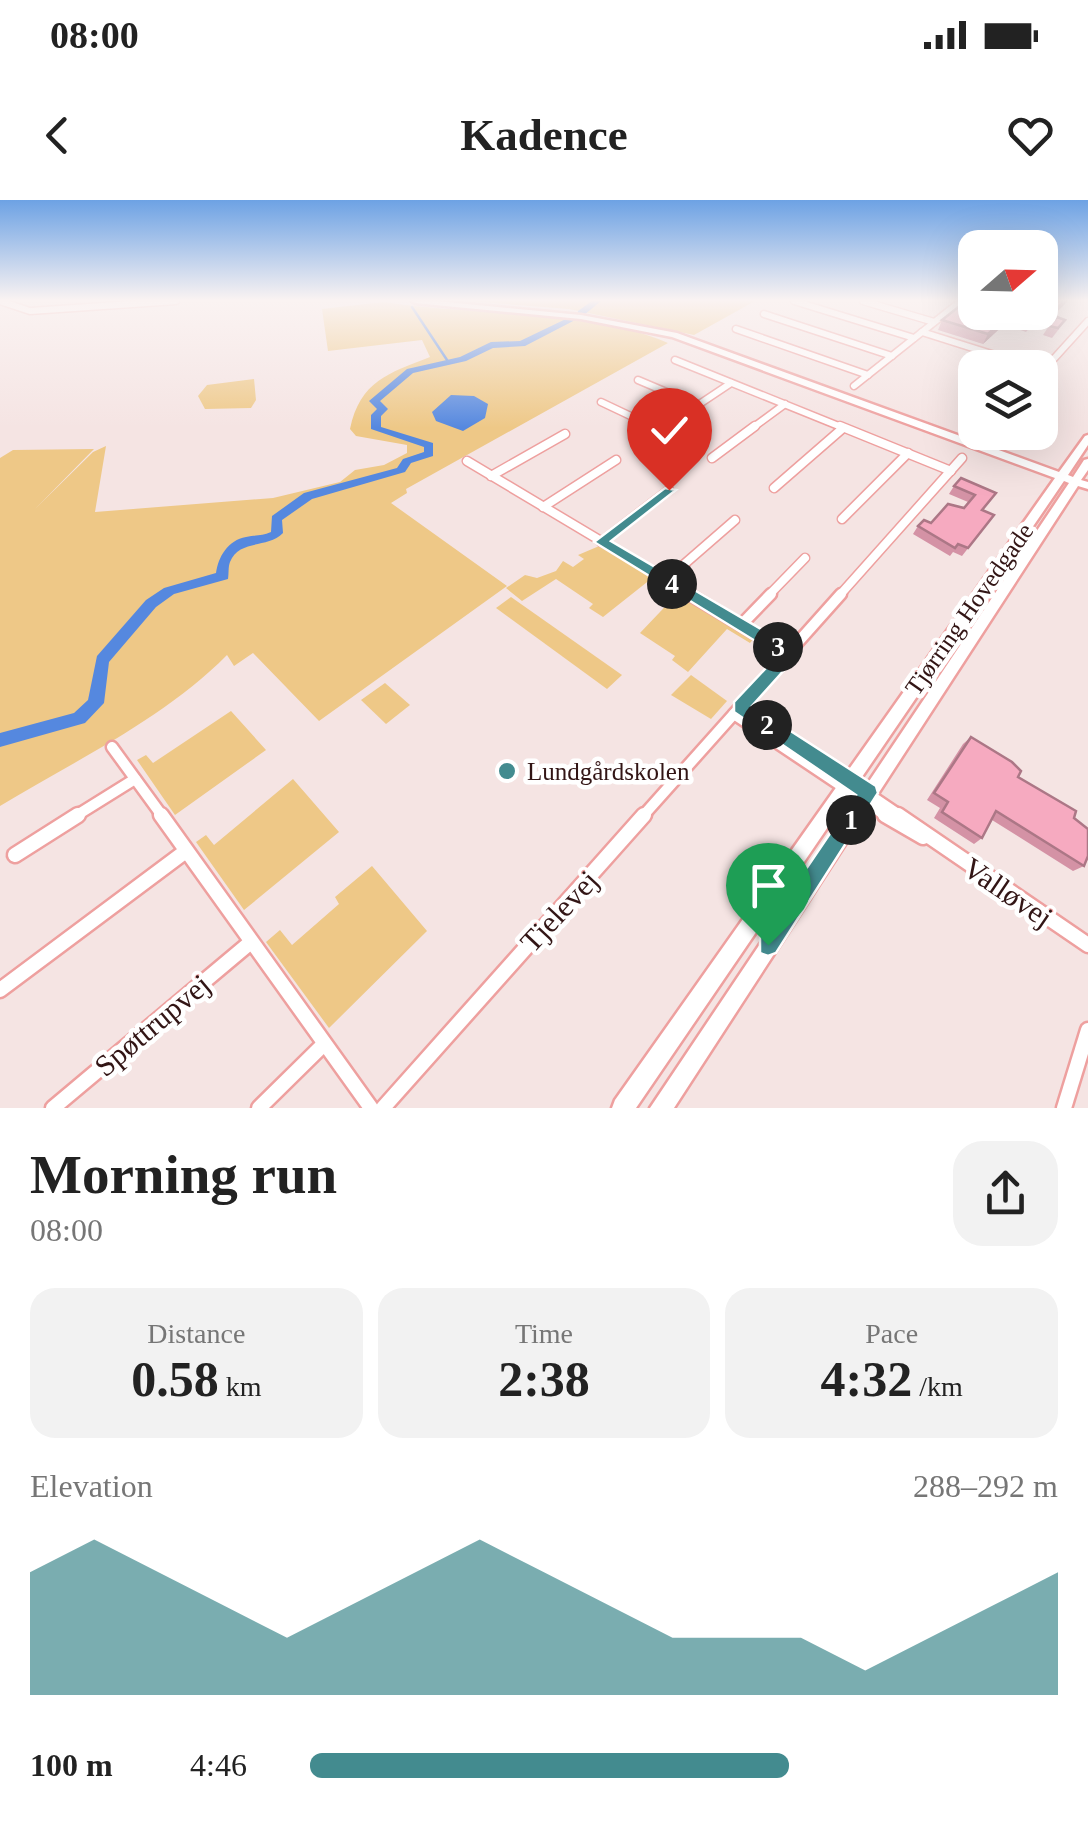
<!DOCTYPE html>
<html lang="en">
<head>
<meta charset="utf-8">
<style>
  :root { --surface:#fff; --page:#f2f2f2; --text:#222; --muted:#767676; --accent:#438b8f }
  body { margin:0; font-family:"Times New Roman",serif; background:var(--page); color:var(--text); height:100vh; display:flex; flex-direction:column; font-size:38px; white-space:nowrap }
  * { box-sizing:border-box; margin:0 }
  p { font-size:32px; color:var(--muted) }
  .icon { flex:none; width:55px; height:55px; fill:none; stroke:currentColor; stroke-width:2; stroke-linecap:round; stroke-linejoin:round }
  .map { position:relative; height:908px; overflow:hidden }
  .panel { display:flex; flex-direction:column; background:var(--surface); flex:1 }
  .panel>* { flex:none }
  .needle { width:65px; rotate:70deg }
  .buttons { position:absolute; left:958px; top:30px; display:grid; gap:20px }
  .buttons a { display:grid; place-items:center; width:100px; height:100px; border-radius:20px; background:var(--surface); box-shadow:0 10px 40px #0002; font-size:50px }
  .pin { position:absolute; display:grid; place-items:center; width:85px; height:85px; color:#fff; margin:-102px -42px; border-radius:50% 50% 50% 0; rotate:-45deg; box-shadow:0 0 10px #0007 }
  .pin .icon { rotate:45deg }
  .km { position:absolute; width:50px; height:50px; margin:-25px; border-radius:50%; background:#222; color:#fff; font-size:28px; line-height:50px; text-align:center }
  .round { display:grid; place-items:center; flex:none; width:105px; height:105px; border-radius:30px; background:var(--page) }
  .summary { display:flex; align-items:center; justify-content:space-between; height:170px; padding:0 30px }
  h1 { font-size:55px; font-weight:700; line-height:75px }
  .stats { display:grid; grid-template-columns:repeat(3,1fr); gap:15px; height:170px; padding:10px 30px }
  .stats div { display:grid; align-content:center; border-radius:25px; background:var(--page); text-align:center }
  .stats b { font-size:50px; font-weight:700 }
  .stats small { font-size:28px; font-weight:400 }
  .stats p { font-size:28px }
  .chart { height:280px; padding:20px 30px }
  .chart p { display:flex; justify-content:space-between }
  .chart svg { width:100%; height:180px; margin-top:10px; fill:var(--accent); opacity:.7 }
  ul { padding:0 30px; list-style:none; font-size:32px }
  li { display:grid; grid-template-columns:160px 120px 1fr; align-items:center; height:75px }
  li i { height:25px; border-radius:12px; background:var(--accent) }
  .status { display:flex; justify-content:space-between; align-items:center; height:70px; padding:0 50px; background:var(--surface); direction:ltr }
  .status svg { height:28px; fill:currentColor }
  header { display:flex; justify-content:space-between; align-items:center; height:130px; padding:0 30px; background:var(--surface); font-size:45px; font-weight:700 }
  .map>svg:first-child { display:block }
</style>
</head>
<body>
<div class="status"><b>08:00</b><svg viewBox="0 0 49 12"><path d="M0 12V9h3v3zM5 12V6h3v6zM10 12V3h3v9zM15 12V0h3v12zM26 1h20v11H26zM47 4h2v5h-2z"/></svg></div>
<header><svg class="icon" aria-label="back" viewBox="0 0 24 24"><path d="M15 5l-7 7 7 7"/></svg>Kadence<svg class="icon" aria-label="heart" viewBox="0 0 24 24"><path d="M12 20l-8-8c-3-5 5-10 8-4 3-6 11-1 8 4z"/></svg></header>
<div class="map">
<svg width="1088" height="908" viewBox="0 0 1088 908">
  <rect width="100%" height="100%" fill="#f5e4e3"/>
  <g fill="#eec887">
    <polygon points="468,101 755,101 694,135 569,109"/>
    <path d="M383,102c89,14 202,5 285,41l-262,146 1,4 -16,10 116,83 -188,135 -66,-68 -19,13 -7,-11c-63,64 -151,105 -227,151v-348l13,-8 81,-1 -59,60 58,-57 13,-6 -11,66 178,-14 67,-16 15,-12 29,-5 23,-12v-8l-51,-9 -6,-7c10,-48 39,-56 80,-72l-8,-17 -94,11 -6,-42z"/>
    <polygon points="254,179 256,200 251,208 205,209 198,196 207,185"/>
    <polygon points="604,344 656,375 603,417 589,408 593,404 556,379 522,401 506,388 525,375 537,378 556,371 563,361 573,367 584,359 578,355"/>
    <polygon points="679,392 754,438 750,443 727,429 688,472 672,460 675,456 640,433"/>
    <polygon points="511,397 622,475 607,489 496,408"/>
    <polygon points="691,475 727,501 711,519 671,495"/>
    <polygon points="385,483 410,505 386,524 361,500"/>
    <polygon points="231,511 266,550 175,615 137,560 146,555 153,563"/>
    <polygon points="293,579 339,632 244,710 196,642 206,635 214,645"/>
    <polygon points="372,666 427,731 329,828 266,742 280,730 292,745 339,704 335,697"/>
  </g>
  <polygon fill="#5588df" points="451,195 474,196 488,204 485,218 463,231 436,221 432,212"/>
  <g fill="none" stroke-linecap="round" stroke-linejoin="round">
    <polyline stroke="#5588df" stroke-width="2.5" points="412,107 449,163"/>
    <g fill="#5588df" fill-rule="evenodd">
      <polygon points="592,101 601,101 584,115 578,115 578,111"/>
      <path d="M570,117l7,2 -52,27 -32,2 -27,13 -53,12 -33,28 8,8 -7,7v11l52,16v13l-22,7 -6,9 -93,27 -30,21 1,13c-16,16 -44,6 -53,29 -2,5 -1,11 -2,17l-54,15 -18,13 -47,55 -5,41 -19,20 -85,24v-14l74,-20 14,-13 9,-44 49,-56 18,-12 52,-15c2,-16 12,-33 30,-36 10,-2 16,-1 25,-5l1,-16 32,-23 93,-25 6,-9 21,-7v-5l-53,-18v-14l6,-6 -8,-8 38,-32 53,-12 31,-15 29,-1z"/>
    </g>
    <g stroke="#eea09f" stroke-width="9">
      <g id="street-far3">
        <polyline points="0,101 30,111 176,101"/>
        <polyline points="794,101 914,138"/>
        <polyline points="863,101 934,122"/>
        <polyline points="764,114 892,156"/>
        <polyline points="736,129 868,175"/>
        <polyline points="922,132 1036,168"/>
        <polyline points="675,160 846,229"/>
        <polyline points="1040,174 1088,121"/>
        <polyline points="638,180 697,205"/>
        <polyline points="854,186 961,101"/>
        <polyline points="601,202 658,229"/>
        <polyline points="662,229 731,183"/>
        <polyline points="751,229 785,204"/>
      </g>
    </g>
    <g stroke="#eea09f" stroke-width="11">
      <g id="street-far2">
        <polyline points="653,226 660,230 665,226"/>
        <polyline points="840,226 951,271"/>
        <polyline points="712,258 755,226"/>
        <polyline points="467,261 693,396"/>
        <polyline points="491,276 565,234"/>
        <polyline points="774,288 843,228"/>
        <polyline points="543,307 616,260"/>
        <polyline points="842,319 908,253"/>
        <polyline points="601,342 669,290"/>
        <polyline points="666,380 735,320"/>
        <polyline points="768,396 805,358"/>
        <polyline points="839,396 962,258"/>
      </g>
    </g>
    <g stroke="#eea09f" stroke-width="15">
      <g id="street-far1">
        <polyline points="689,394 789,454"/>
        <polyline points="741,425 771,394"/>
        <polyline points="740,507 902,617"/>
        <polyline points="734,514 888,617"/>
        <polyline points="112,547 163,617"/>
        <polyline points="74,617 135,579"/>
        <polyline points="642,617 841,394"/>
      </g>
    </g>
    <g stroke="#eea09f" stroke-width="19">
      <g id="street">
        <polyline points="161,615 371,908"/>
        <polyline points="885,615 923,637"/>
        <polyline points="898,615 1088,745"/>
        <polyline points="15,655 78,615"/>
        <polyline points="0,790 186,651"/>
        <polyline points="53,908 251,742"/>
        <polyline points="259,908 324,844"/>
        <polyline points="383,908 644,615"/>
        <polyline points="1064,908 1088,830"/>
      </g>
    </g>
    <g stroke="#eea09f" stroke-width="5">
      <polygon id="secondary" points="412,101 436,101 581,115 677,133 1059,272 1085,236 1088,235 1088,245 1068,275 1073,277 1084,260 1088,259 1088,270 1081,280 1088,282 1088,289 1078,286 674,908 650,908 1069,283 1064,281 636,908 612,908 615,900 1055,278 672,137 581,119 415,103"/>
    </g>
    <use href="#street-far3" stroke="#fff" stroke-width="6"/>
    <use href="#street-far2" stroke="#fff" stroke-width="8"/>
    <use href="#street-far1" stroke="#fff" stroke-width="10"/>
    <use href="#street" stroke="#fff" stroke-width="14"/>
    <use href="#secondary" fill="#fff" fill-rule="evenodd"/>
  </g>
  <g fill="#d492a5">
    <polygon points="1040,101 1067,101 1040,127 1032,125 1026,132 1018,129 1022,123 1009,120 983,144 938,130 942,120 975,112 1040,112"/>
    <polygon points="1049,126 1059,129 1052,138 1043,135"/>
    <polygon points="954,286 996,293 983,310 994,315 962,356 953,352 950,356 913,334 918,326 931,323 964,308 968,302 949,294"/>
    <polygon points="971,537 1018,577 1088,629 1088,659 1084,666 1073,671 992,620 982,638 974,644 934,618 940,608 927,600 963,544"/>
  </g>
  <g fill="#ac7786">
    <polygon points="1065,101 1067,101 1064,105 1040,127 1046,118"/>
    <polygon points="1012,112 1009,120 983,144 988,134"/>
  </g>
  <g fill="#f6aac0" stroke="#ac7786" stroke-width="2.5">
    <polygon points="966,101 975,101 975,112 1012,112 988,134 942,120"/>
    <polygon points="1040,101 1065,101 1046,118 1038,116 1031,122 1024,120 1029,114 1022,112 1040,112"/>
    <polygon points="1057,117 1065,120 1058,128 1049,126"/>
    <polygon points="961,278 996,293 982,310 994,315 968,348 958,344 955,348 918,326 924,320 931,323 948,304 964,308 975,295 954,286"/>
    <polygon points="971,537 1012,562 1021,571 1018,577 1076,611 1074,618 1088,629 1088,656 1084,666 996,611 982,638 942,612 948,602 934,593"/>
  </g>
  <linearGradient id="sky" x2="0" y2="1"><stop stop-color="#6da2e4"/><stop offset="0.44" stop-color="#faf3f2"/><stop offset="1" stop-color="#faf3f2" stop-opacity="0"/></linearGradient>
  <rect width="1088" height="228" fill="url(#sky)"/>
  <polygon fill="#438b8f" stroke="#fff" stroke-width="2.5" points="665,288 676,290 611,341 795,449 795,458 752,506 876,586 878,593 776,753 768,756 760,753 760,737 856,595 734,512 734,502 778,455 594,342"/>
  <circle fill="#438b8f" stroke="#fff" stroke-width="4" cx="507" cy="571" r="10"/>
  <g text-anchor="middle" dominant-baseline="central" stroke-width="9" stroke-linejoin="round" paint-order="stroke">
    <g font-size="25" fill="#321515" stroke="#fff">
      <text transform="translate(969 409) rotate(-55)">Tjørring Hovedgade</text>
    </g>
    <g font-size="25" fill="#321515" stroke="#fff" text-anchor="start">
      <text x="527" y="571">Lundgårdskolen</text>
    </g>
    <g font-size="30" fill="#321515" stroke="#fff">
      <text transform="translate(1008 692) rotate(34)">Valløvej</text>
      <text transform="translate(559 711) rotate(-47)">Tjelevej</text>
      <text transform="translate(152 825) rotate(-40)">Spøttrupvej</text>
    </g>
  </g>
</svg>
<div class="buttons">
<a><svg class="needle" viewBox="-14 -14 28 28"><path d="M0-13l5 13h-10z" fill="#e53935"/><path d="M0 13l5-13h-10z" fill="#767676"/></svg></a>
<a><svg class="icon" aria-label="layers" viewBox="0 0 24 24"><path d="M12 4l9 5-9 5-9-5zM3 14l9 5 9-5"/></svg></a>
</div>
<div class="pin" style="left:768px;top:745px;background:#1e9e55"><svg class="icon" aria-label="arrive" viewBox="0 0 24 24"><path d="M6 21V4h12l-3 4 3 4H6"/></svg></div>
<div class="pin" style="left:669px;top:290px;background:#d93025"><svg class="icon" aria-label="check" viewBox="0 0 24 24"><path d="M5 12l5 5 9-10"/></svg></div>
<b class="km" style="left:851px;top:620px">1</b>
<b class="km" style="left:767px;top:525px">2</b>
<b class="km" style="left:778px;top:447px">3</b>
<b class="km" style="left:672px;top:384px">4</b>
</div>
<section class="panel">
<div class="summary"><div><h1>Morning run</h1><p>08:00</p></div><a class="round"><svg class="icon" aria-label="share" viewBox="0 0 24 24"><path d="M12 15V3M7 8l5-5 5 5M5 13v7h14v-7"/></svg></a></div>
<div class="stats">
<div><p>Distance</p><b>0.58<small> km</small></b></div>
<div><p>Time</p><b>2:38</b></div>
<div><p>Pace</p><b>4:32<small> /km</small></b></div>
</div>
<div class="chart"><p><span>Elevation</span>288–292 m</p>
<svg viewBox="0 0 160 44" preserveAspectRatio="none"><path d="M0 44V14L10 6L20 14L30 22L40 30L50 22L60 14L70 6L80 14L90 22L100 30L110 30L120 30L130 38L140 30L150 22L160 14V44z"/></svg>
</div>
<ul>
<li><b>100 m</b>4:46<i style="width:64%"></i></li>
</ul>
</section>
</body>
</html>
